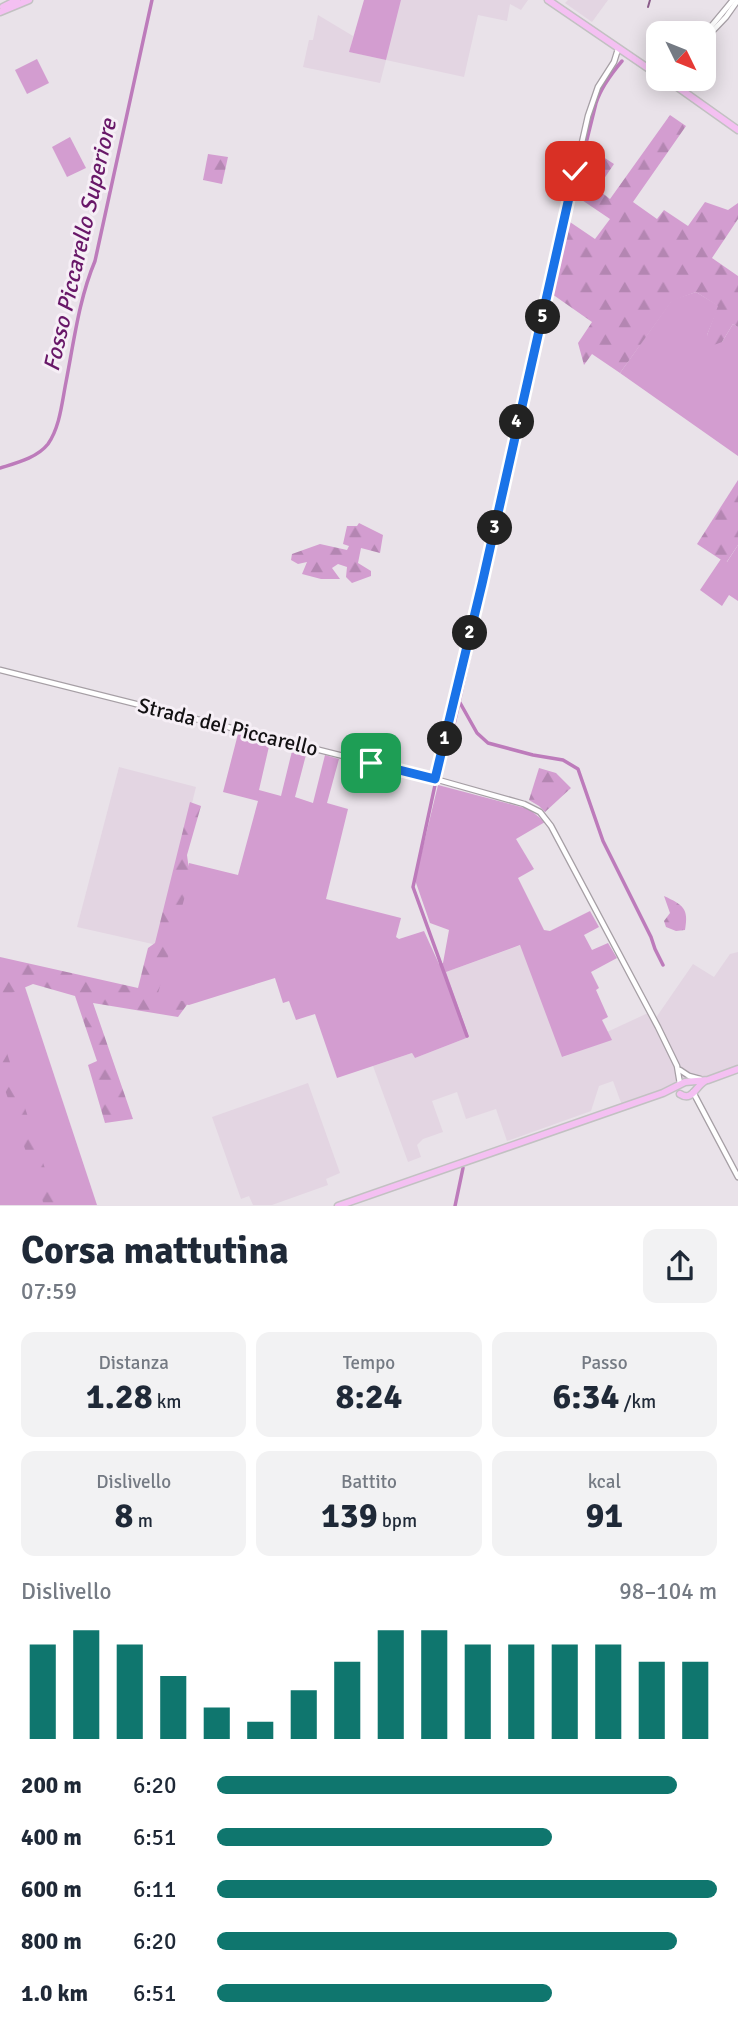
<!DOCTYPE html>
<html lang="it">
<head>
<meta charset="utf-8">
<style>
  :root { --surface:#fff; --page:#f2f2f3; --text:#1f2937; --muted:#747a83; --accent:#0f766e }
  body { margin:0; font-family:Signika,sans-serif; background:var(--page); color:var(--text); height:100vh; display:flex; flex-direction:column; font-size:26px; white-space:nowrap }
  * { box-sizing:border-box; margin:0 }
  p { font-size:23px; color:var(--muted) }
  .icon { flex:none; width:38px; height:38px; fill:none; stroke:currentColor; stroke-width:2; stroke-linecap:round; stroke-linejoin:round }
  .map { position:relative; height:1206px; overflow:hidden }
  .sheet { display:flex; flex-direction:column; background:var(--surface); flex:1 }
  .sheet>* { flex:none }
  .needle { width:46px; rotate:133deg }
  .controls { position:absolute; left:646px; top:21px; display:grid; gap:14px }
  .controls a { display:grid; place-items:center; width:70px; height:70px; border-radius:14px; background:var(--surface); box-shadow:0 4px 18px #0003; font-size:35px }
  .pin { position:absolute; display:grid; place-items:center; width:60px; height:60px; color:#fff; margin:-30px; border-radius:14px; box-shadow:0 4px 10px #0006 }
  .km { position:absolute; width:35px; height:35px; margin:-18px; border-radius:50%; background:#222; color:#fff; font-size:19px; line-height:35px; text-align:center }
  .round { display:grid; place-items:center; flex:none; width:74px; height:74px; border-radius:14px; background:var(--page) }
  .headline { display:flex; align-items:center; justify-content:space-between; height:119px; padding:0 21px }
  h1 { font-size:38px; font-weight:800; line-height:52px }
  .metrics { display:grid; grid-template-columns:repeat(3,1fr); gap:10px; height:119px; padding:7px 21px }
  .metrics div { display:grid; align-content:center; border-radius:14px; background:var(--page); text-align:center }
  .metrics b { font-size:35px; font-weight:800 }
  .metrics small { font-size:19px; font-weight:400 }
  .metrics p { font-size:19px }
  .chart { height:196px; padding:14px 21px }
  .chart p { display:flex; justify-content:space-between }
  .chart svg { width:100%; height:126px; margin-top:7px; stroke:var(--accent); stroke-width:6 }
  ul { padding:0 21px; list-style:none; font-size:23px }
  li { display:grid; grid-template-columns:112px 84px 1fr; align-items:center; height:52px }
  li i { height:18px; border-radius:9px; background:var(--accent) }
  .map>svg:first-child { display:block }
</style>
</head>
<body>
<div class="map">
<svg width="738" height="1206" viewBox="0 0 738 1206">
  <defs>
    <pattern id="forest-firs" width="22" height="20" patternUnits="userSpaceOnUse" patternTransform="scale(1.75)"><rect width="22" height="20" fill="#d39dd0"/><path d="M5 1l3.5 6h-7zM16 11l3.5 6h-7z" fill="#b486b2"/></pattern>
  </defs>
  <rect width="100%" height="100%" fill="#e9e2e9"/>
  <g fill="#e3d5e2">
    <polygon points="401,0 528,0 521,10 510,4 507,21 478,15 464,77 386,60 380,83 303,67 309,40 313,40 318,15 353,36 350,52 386,60"/>
    <polygon points="568,0 608,0 592,22 565,3"/>
    <polygon points="119,767 196,787 157,945 77,927"/>
    <polygon points="521,945 563,1057 611,1039 607,1032 648,1013 653,1022 693,964 714,977 730,954 738,952 738,1068 623,1108 613,1081 599,1086 591,1111 507,1141 496,1109 466,1119 457,1092 432,1101 443,1132 423,1139 417,1145 421,1157 408,1162 373,1066 412,1053 415,1058 469,1037 446,972"/>
    <polygon points="308,1083 340,1173 326,1179 328,1185 272,1205 253,1205 249,1196 241,1199 212,1117"/>
  </g>
  <g fill="#d39dd0">
    <polygon points="364,0 401,0 386,60 349,52"/>
    <polygon points="37,59 49,83 27,94 15,70"/>
    <polygon points="70,137 86,168 67,177 52,147"/>
    <polygon points="696,292 719,306 707,335 722,342 733,324 738,327 738,456 620,373 672,300"/>
    <polygon points="738,545 738,601 729,595 722,606 700,590 721,559 727,562"/>
    <polygon points="238,734 270,742 259,790 281,796 293,747 307,751 295,797 313,803 325,755 339,759 327,803 348,809 326,899 401,918 396,937 399,939 424,931 439,964 443,963 449,930 430,923 415,880 438,785 529,809 545,822 516,839 534,869 518,878 544,930 550,931 590,911 599,927 584,935 592,950 608,943 617,958 591,972 599,988 596,990 608,1017 602,1020 612,1040 562,1057 520,945 446,972 469,1037 415,1058 412,1053 337,1078 315,1014 296,1020 289,1001 283,1003 275,978 189,1005 153,999 189,863 238,875 258,801 223,792"/>
    <polygon points="0,974 23,981 97,1205 0,1205"/>
  </g>
  <g fill="url(#forest-firs)">
    <polygon points="670,115 686,126 633,202 657,219 664,210 688,226 705,202 728,210 738,203 738,219 712,258 738,276 738,327 733,324 722,342 714,345 707,335 718,306 696,292 672,301 620,373 592,354 584,365 578,343 592,322 552,294 567,220 595,239 610,219 573,194 585,145 614,164 597,189 610,199"/>
    <polygon points="208,154 228,157 222,184 203,180"/>
    <polygon points="738,480 738,545 726,563 697,544"/>
    <polygon points="359,523 383,535 380,553 361,548 358,563 371,571 371,576 352,583 346,577 347,567 338,564 332,568 340,579 321,579 302,574 307,562 298,564 291,560 292,554 320,544 347,550 349,546 343,544 347,526 357,526"/>
    <polygon points="539,768 556,773 571,788 545,812 539,806 529,800"/>
    <polygon points="190,802 201,806 187,855 190,878 157,997 189,1002 178,1017 93,1003 133,1119 105,1123 88,1065 97,1061 75,996 33,984 0,998 0,957 138,988 148,948 155,943"/>
    <path d="M664,896c19,9 25,12 21,34l-9,1 -10,-4 -2,-6 6,-8z"/>
    <polygon points="0,1032 57,1205 44,1205 0,1075"/>
  </g>
  <g fill="none" stroke-linecap="round" stroke-linejoin="round">
    <polyline stroke="#8a5b89" stroke-width="2" points="648,7 650,0"/>
    <g stroke="#bd7bbb" stroke-width="3.5">
      <path d="M533,376l34,-156 29,-117c5,-16 15,-29 26,-42"/>
      <path d="M0,468c16,-5 37,-10 48,-24 12,-17 14,-42 18,-62 8,-41 13,-83 29,-121l57,-261"/>
      <polyline points="459,701 477,733 488,743 533,755 563,760 578,769 603,841 651,937 655,949 663,965"/>
      <polyline points="449,746 521,431"/>
      <polyline points="435,785 413,887 467,1036"/>
      <polyline points="455,1206 463,1168"/>
    </g>
    <g stroke="#a69fa5" stroke-width="7">
      <g id="minor">
        <polyline points="704,35 733,0"/>
        <polyline points="704,40 726,17 738,0"/>
        <polyline points="0,670 435,779 524,804 540,812 551,826 658,1027 677,1066 680,1084"/>
        <polyline points="435,779 485,570 588,116 598,87 614,62 618,49"/>
        <polyline points="680,1070 689,1076 700,1079"/>
        <polyline points="693,1092 738,1177"/>
      </g>
    </g>
    <g stroke="#c2c1c2" stroke-width="9">
      <g id="major">
        <polyline points="548,0 658,75"/>
        <polyline points="3,7 17,0"/>
        <polyline points="0,12 29,0"/>
        <polyline points="677,79 685,90"/>
        <polyline points="669,81 738,130"/>
        <path d="M680,1094c12,8 15,-7 25,-13"/>
        <polyline points="338,1206 663,1093 685,1082 708,1080 738,1069"/>
      </g>
    </g>
    <use href="#minor" stroke="#fff" stroke-width="4.5"/>
    <use href="#major" stroke="#f4c0f2" stroke-width="6"/>
  </g>
  <g fill="none" stroke-linecap="round" stroke-linejoin="round">
    <g stroke="#fff" stroke-width="14">
      <polyline id="route" points="371,763 435,779 482,584 575,171"/>
    </g>
    <use href="#route" stroke="#1a73e8" stroke-width="9"/>
  </g>
  <g text-anchor="middle" dominant-baseline="central" stroke-width="6" stroke-linejoin="round" paint-order="stroke">
    <g font-size="21" fill="#131113" stroke="#f6eff6">
      <text transform="translate(228 727) rotate(14)">Strada del Piccarello</text>
    </g>
    <g font-size="23" font-style="italic" fill="#681768" stroke="#f6eff6">
      <text transform="translate(80 245) rotate(-77)">Fosso Piccarello Superiore</text>
    </g>
  </g>
</svg>
<div class="controls">
<a><svg class="needle" viewBox="-14 -14 28 28"><path d="M0-13l5 13h-10z" fill="#e53935"/><path d="M0 13l5-13h-10z" fill="#747a83"/></svg></a>
</div>
<div class="pin" style="left:371px;top:763px;background:#1e9e55"><svg class="icon" aria-label="arrive" viewBox="0 0 24 24"><path d="M6 21V4h12l-3 4 3 4H6"/></svg></div>
<div class="pin" style="left:575px;top:171px;background:#d93025"><svg class="icon" aria-label="check" viewBox="0 0 24 24"><path d="M5 12l5 5 9-10"/></svg></div>
<b class="km" style="left:445px;top:739px">1</b>
<b class="km" style="left:470px;top:633px">2</b>
<b class="km" style="left:495px;top:528px">3</b>
<b class="km" style="left:517px;top:422px">4</b>
<b class="km" style="left:543px;top:317px">5</b>
</div>
<section class="sheet">
<div class="headline"><div><h1>Corsa mattutina</h1><p>07:59</p></div><a class="round"><svg class="icon" aria-label="share" viewBox="0 0 24 24"><path d="M12 15V3M7 8l5-5 5 5M5 13v7h14v-7"/></svg></a></div>
<div class="metrics">
<div><p>Distanza</p><b>1.28<small> km</small></b></div>
<div><p>Tempo</p><b>8:24</b></div>
<div><p>Passo</p><b>6:34<small> /km</small></b></div>
</div>
<div class="metrics">
<div><p>Dislivello</p><b>8<small> m</small></b></div>
<div><p>Battito</p><b>139<small> bpm</small></b></div>
<div><p>kcal</p><b>91</b></div>
</div>
<div class="chart"><p><span>Dislivello</span>98–104 m</p>
<svg viewBox="0 0 160 44" preserveAspectRatio="none"><path d="M5 44V11M15 44V6M25 44V11M35 44V22M45 44V33M55 44V38M65 44V27M75 44V17M85 44V6M95 44V6M105 44V11M115 44V11M125 44V11M135 44V11M145 44V17M155 44V17"/></svg>
</div>
<ul>
<li><b>200 m</b>6:20<i style="width:92%"></i></li>
<li><b>400 m</b>6:51<i style="width:67%"></i></li>
<li><b>600 m</b>6:11<i style="width:100%"></i></li>
<li><b>800 m</b>6:20<i style="width:92%"></i></li>
<li><b>1.0 km</b>6:51<i style="width:67%"></i></li>
</ul>
</section>
</body>
</html>
